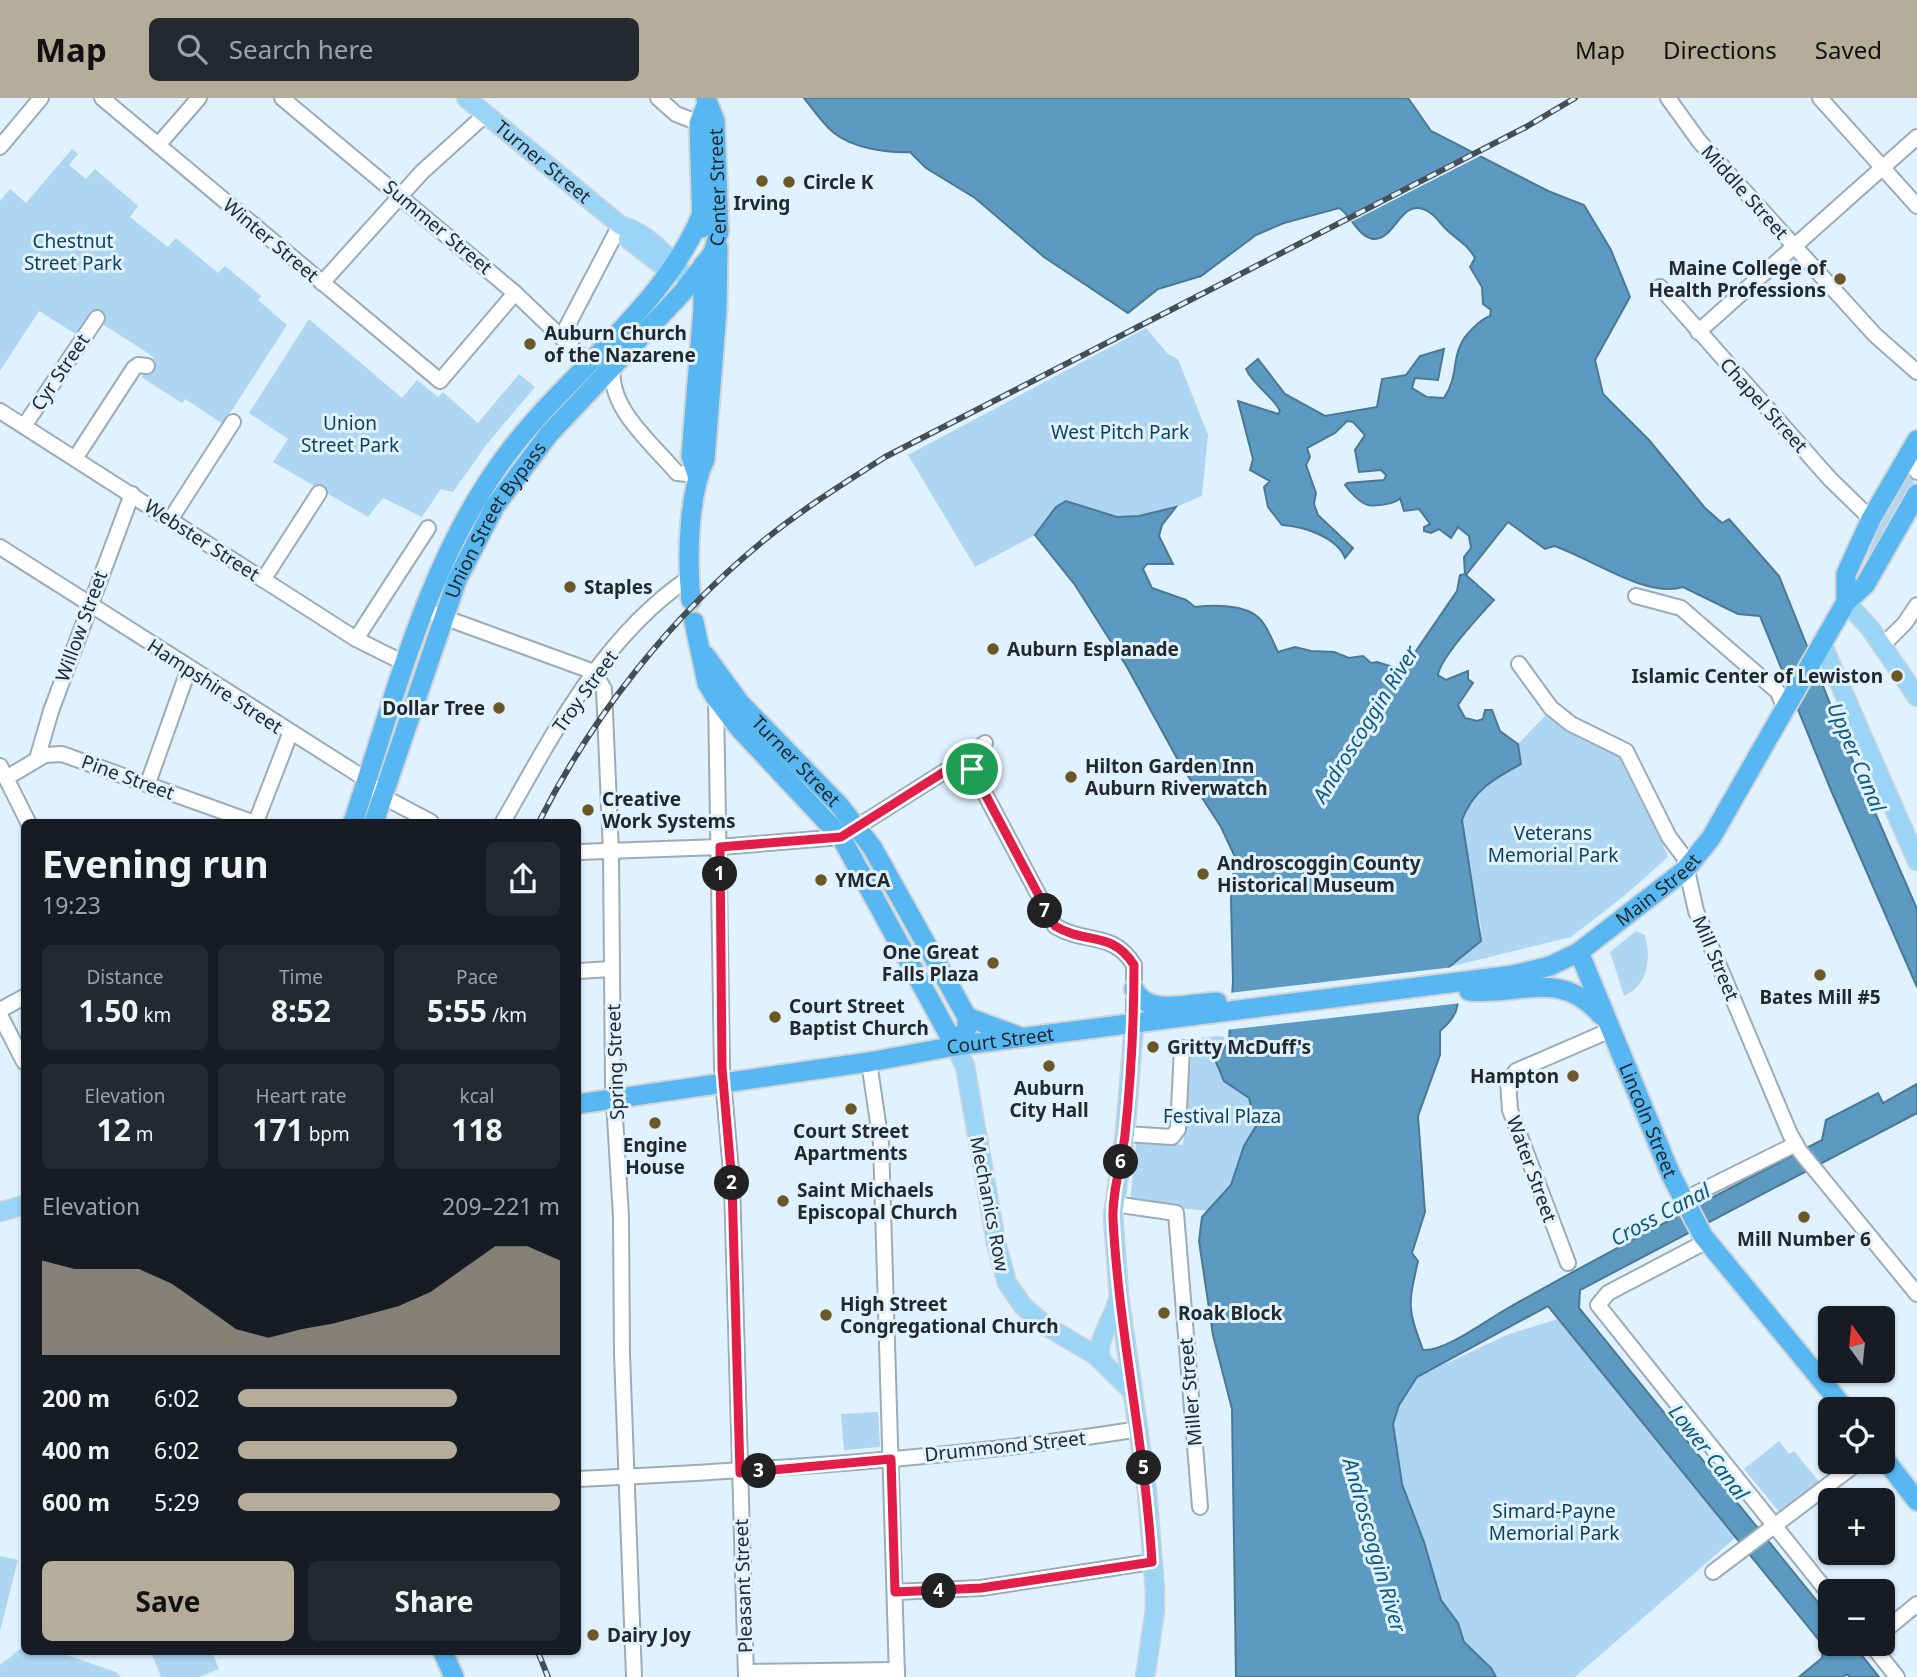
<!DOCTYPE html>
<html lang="en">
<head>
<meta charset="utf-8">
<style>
  :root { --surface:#171b24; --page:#242831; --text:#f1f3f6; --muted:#9ea1a6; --accent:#b5ad99 }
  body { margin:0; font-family:"Noto Sans",sans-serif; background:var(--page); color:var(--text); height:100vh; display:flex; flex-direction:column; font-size:26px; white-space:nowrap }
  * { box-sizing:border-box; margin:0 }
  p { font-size:23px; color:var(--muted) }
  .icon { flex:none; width:38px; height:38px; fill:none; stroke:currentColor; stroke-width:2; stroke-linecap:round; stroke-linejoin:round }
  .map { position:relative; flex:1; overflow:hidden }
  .details { position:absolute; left:21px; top:721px; width:560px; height:836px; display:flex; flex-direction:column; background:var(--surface); border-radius:10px; box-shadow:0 2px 5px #0004 }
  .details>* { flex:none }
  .needle { width:46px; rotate:345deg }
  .controls { position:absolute; left:1818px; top:1208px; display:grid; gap:14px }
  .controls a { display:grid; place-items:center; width:77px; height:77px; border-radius:10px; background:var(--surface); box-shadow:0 2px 5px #0004; font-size:35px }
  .pin { position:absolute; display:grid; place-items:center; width:60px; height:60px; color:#fff; margin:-30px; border:4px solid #fff; border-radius:50%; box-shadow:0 2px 7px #0007 }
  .km { position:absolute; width:35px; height:35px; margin:-18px; border-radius:50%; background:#222; color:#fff; font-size:19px; line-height:35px; text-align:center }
  .round { display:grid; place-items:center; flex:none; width:74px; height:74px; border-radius:10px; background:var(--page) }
  .summary { display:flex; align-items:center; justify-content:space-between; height:119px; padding:0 21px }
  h1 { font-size:38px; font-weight:700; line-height:52px }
  .metrics { display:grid; grid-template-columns:repeat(3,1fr); gap:10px; height:119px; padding:7px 21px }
  .metrics div { display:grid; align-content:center; border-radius:10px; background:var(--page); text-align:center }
  .metrics b { font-size:30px; font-weight:700 }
  .metrics small { font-size:19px; font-weight:400 }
  .metrics p { font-size:19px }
  .chart { height:196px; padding:14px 21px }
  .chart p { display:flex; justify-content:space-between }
  .chart svg { width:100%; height:126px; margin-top:7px; fill:var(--accent); opacity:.7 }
  .primary-button { display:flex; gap:14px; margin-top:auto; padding:14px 21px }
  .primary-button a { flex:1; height:80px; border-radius:10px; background:var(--accent); color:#111; font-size:28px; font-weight:700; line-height:80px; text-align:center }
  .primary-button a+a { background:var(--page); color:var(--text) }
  ul { padding:0 21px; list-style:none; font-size:23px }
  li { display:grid; grid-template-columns:112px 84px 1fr; align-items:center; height:52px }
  li i { height:18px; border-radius:9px; background:var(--accent) }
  header { display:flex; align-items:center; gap:42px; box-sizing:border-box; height:98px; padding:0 35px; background:var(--accent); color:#111 }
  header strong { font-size:33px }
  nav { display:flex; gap:38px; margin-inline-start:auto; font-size:24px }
  .search { width:490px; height:63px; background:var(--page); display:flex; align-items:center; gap:18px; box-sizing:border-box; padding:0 24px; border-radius:10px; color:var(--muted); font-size:26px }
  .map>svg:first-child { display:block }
</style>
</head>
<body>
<header>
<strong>Map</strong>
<div class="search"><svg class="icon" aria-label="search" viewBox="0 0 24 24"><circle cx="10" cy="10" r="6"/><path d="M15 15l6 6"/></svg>Search here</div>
<nav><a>Map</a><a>Directions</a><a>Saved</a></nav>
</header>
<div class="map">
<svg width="1917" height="1579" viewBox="0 0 1917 1579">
  <rect width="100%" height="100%" fill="#e0f2ff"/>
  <g fill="#aed6f2">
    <polygon points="72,51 78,56 69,67 86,81 95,71 138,108 130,119 168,149 176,140 218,175 225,168 261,198 258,202 287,227 223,326 185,301 182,305 141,279 154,259 90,218 77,237 39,213 0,273 0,103 10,91 26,105"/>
    <polygon points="309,221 402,300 417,282 438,299 443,294 478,325 519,276 535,289 487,346 453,394 441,391 422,419 383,400 368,419 273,364 288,341 249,315"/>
    <polygon points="1146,230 1168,256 1178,261 1208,337 1202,398 1176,409 1139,418 1117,419 1066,403 1056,409 1035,437 975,469 908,357"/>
    <polygon points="1906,378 1913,381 1914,386 1856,488 1885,414"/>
    <polygon points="1547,616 1626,653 1668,759 1624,798 1571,839 1449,869 1480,843 1481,829 1462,738 1462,722 1466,710 1484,687 1520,666 1518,646"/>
    <path d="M1636,833l9,4c6,24 4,49 -21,61l-14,-44z"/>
    <polygon points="1217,938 1224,939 1226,956 1263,1009 1253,1037 1244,1049 1243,1070 1218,1114 1130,1105 1136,1044 1183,1047 1191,963 1179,961 1180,942"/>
    <polygon points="1558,1221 1735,1440 1575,1579 1496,1579 1491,1570 1464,1544 1458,1525 1441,1502 1424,1444 1402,1386 1392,1327 1399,1307 1417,1279 1509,1236"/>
    <polygon points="878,1314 880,1349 844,1352 841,1316"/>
    <polygon points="1779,1343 1789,1356 1794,1353 1821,1386 1816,1386 1780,1415 1744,1371"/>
    <polygon points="0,1458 18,1462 0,1533"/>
    <polygon points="24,1548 24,1554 58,1554 116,1574 121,1579 0,1579 0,1567"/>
    <polygon points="151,1554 212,1554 219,1571 199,1579 161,1579"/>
  </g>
  <path fill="#5d9ac1" stroke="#4b7895" stroke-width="2" d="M804,0h604l23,33 117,60 36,14 27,45 19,47 -35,63 8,34 46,46 56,68 17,15 7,-4 50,57 78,195 60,138v78l-87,-199 -70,-172 -22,-2 -55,-27c-36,12 -94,-30 -129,-41l-9,3 -37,-27 -42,53 28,25c-13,14 -54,58 -56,75l8,5 22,-9v8l5,4 -15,22 7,13 12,3 6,-2 2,-9h7l8,21 18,13 3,20c-26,14 -48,26 -59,56l19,121 -32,26c8,30 18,41 -9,64v24l-22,61 7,96 -13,41 6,8c-10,45 -11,46 5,89 21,2 61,-28 80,-39 105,-60 212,-115 319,-171l4,-20 52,-27 5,10 34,-19v29l-337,177 -1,18 251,309v26h22l27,34h-29l-3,-3 -4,3h-44l23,-19 1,-13 -275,-339 -131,71 -18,28 -6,19 9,60 22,58 17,58 17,23 6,19 27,26 5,9h-260l-4,-268 -19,-74 -14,-94 3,-24 29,-32 13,-39 12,-20 -7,-28 -25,-17 -8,-19 13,-22 4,-58 -2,-83 4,-42 -14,-30 -42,-65 -52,-95 -52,-82 -40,-50 21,-28 10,-6 51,16 22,-1 37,-9 -14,18 -3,11 14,28h-26l-4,5 9,19 34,12 9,7c18,-2 50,-3 64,11 8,7 14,24 19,34l17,-5 16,4 23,1 15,6 14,-2 8,7 6,-1 26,8 2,-7 4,-2 48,-70 3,-16 5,-1 -1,-17 7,-9 -2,-12 -11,-9 -7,11 -12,-9 -8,4 -7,-2v-4l6,-3 -11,-15 -15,2 -4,-13c-3,5 -23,9 -32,7 -8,-2 -18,-13 -23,-20l2,-2 37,-3 2,-5 -5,-5 -22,2 -4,-22 10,-15 -12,-13 -6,-1 -12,12 -28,15 3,9 -4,8 10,28 -2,11 4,11 35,33 -8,10c-8,-21 -42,-32 -63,-33l-14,-18 -4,-20 6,-6 -20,-11 3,-11 -15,-58 40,13 2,-3c-8,-16 -28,-27 -34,-42l12,-10 27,35 40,22 52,-9 5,-28 24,-4 14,-19 24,-7 -6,31 -23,-2 -3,10 15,9 17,1c14,-22 8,-33 16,-52 4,-11 21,-27 30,-30l1,-6 -8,-6 -1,-17 -12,-20 5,-9c-7,-13 -16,-17 -27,-27 -7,-6 -11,-14 -19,-19 -28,-17 -32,26 -54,27 -16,0 -24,-24 -36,-31l-55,15 -28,12 -55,41 -43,13 -30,24 -84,-56 -69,-59 -49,-30 -16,-16c-24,1 -57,-4 -76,-19 -11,-9 -21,-24 -30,-35z"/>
  <g fill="#e0f2ff">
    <polygon points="1477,51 1484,56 1349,125 1345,119"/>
    <polygon points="1454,869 1462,905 1226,932 1229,895"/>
  </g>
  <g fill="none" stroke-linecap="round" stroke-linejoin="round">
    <g stroke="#9bacb8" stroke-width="18">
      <g id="minor">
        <polyline points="102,0 440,283 515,195"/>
        <polyline points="282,0 515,195 588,265"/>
        <polyline points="658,0 676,16 699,25"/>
        <polyline points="1668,0 1699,43 1875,237 1917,274"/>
        <polyline points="1820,0 1917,108"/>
        <polyline points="158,47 199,0"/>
        <polyline points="0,49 41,0"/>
        <polyline points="322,185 422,74 485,17"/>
        <polyline points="1660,189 1830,381 1871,421"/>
        <polyline points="1698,234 1917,39"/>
        <polyline points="562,238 620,127"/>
        <path d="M613,267c-6,43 38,77 64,108l20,2"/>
        <polyline points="0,313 356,541 406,566"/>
        <polyline points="24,328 97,220"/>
        <polyline points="1907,358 1917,374"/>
        <polyline points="76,359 134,270 138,267 147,268"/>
        <polyline points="170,422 233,324"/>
        <polyline points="0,449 367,682 382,698 431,724"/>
        <polyline points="263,482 319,395"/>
        <polyline points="1636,498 1681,510 1778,594 1785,611"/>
        <polyline points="424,512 594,574 604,591 611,754 613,986 621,1119 622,1256 634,1579"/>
        <polyline points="356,541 428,430"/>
        <polyline points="1881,549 1905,525 1917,507"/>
        <polyline points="1519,566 1551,610 1571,626 1626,653 1669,739 1684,759 1696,813 1790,1036 1799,1052 1917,1196"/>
        <polyline points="716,600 722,970 732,1085 746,1579"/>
        <path d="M966,660l89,168c31,19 57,4 79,39v60"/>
        <polyline points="37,661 51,613 132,396"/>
        <polyline points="0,668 28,724"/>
        <polyline points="6,680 45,657 62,656 252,724"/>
        <polyline points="148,685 189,570"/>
        <polyline points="256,724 290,636"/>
        <path d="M503,724c50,-88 100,-186 186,-244"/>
        <polyline points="578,754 720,749 841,739 966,660 985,645"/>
        <polyline points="578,873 611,871"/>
        <polyline points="0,912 24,899"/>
        <polyline points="0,917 24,964"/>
        <polyline points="869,964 881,1045 897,1579"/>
        <polyline points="1125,1036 1172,1039 1178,1031 1182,950"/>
        <polyline points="1683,1102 1796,1046"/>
        <polyline points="1114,1106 1176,1115 1200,1409"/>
        <polyline points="1707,1143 1608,1195 1598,1207 1830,1497"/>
        <polyline points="1568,1165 1510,1012 1508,984 1516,973 1613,931"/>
        <path d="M578,1381c187,-9 375,-20 561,-50"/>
        <polyline points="1713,1474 1860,1363"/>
        <polyline points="895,1494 981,1490 1151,1464"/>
        <polyline points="1883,1534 1917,1506"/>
        <polyline points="1870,1545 1897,1579"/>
        <polyline points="746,1574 897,1572"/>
      </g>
    </g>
    <g stroke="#d3d4d5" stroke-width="21">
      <g id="major">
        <path id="s1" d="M466,0l154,127c37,11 54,43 81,67"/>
        <polyline points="628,141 664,169 674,169"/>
        <polyline points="1846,504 1870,530 1917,599"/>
        <polyline points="1823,548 1917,763"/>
        <polyline points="1134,927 1125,1036 1113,1117 1119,1198 1147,1393 1155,1492 1155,1512 1145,1579"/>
        <polyline points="955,948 965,968 996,1144 1007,1185 1023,1208 1046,1228 1095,1257 1131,1292"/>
        <polyline points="0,1114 24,1107"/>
        <path d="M1101,1262c-6,-21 13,-40 17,-61"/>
      </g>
    </g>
    <g stroke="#d3d4d5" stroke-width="23">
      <g id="highway">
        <polyline points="702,130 699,25 707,6"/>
        <polyline points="697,377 691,358 703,211 703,167"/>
        <path d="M691,502c-4,-41 -3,-105 14,-141l12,-148 1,-64"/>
        <polyline points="1846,504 1846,476 1871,421 1917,342"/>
        <polyline points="694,524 707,585 716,600 739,630 841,739 955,948"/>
        <path id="s2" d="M705,557l35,48 99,102 33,42 95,170v11l-12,18"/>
        <path d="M353,724c42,-123 73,-259 152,-365 60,-82 157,-147 196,-241"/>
        <path id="s3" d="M374,724l83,-242 38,-74 54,-72 133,-141 31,-40 6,-21 -4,-111 -9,-23"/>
        <path id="s4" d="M1579,854l92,223 32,61 142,173"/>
        <path d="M1134,891c13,29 58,13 83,13"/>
        <path d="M1469,893c51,5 91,-23 132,24"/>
        <polyline points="967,919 1018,938"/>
        <path id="s5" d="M578,1006l291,-42 86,-16 558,-71 37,-9 29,-14 106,-82 26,-32 135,-236 19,-17 52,-91"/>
        <polyline points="1883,1359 1917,1403"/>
        <polyline points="443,1554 454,1579"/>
      </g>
    </g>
    <use href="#minor" stroke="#fff" stroke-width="14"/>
    <use href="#major" stroke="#9ad4f7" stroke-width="18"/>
    <use href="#highway" stroke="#57b7f2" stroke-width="19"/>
    <g stroke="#454e54" stroke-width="6">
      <g id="rail">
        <path d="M539,724c53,-106 132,-205 223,-280 39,-32 81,-58 123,-85l641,-330 49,-29"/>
        <polyline points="538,1554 548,1579"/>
      </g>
    </g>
    <use href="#rail" stroke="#e0f2ff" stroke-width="3.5" stroke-dasharray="10" stroke-linecap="butt"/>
  </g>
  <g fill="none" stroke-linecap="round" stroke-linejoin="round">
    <g stroke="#fff" stroke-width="14">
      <path id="route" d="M966,660l89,168c31,19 57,4 79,39 0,56 -3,113 -9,170 -3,27 -13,56 -12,84 6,115 32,227 39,343l-171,26 -86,4 -4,-133 -151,14 -8,-290 -10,-115 -2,-221 121,-10z"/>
    </g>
    <use href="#route" stroke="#e11d48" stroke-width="9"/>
  </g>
  <g fill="#6c5827" stroke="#e0f2ff" stroke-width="2.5">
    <circle cx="762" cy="83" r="7"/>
    <circle cx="789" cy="84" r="7"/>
    <circle cx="1840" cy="181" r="7"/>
    <circle cx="530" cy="246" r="7"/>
    <circle cx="570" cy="489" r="7"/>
    <circle cx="993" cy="551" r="7"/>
    <circle cx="1897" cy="578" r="7"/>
    <circle cx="499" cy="610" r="7"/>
    <circle cx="1071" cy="679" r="7"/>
    <circle cx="588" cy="712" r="7"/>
    <circle cx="1203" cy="776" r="7"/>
    <circle cx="821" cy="782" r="7"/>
    <circle cx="993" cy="865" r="7"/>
    <circle cx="1820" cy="877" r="7"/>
    <circle cx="775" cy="919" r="7"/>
    <circle cx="1153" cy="949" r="7"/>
    <circle cx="1049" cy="968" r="7"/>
    <circle cx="1573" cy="978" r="7"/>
    <circle cx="851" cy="1011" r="7"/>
    <circle cx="655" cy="1025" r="7"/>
    <circle cx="783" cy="1103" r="7"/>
    <circle cx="1804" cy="1119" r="7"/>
    <circle cx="1164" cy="1215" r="7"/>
    <circle cx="826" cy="1217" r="7"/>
    <circle cx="593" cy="1537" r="7"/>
  </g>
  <g text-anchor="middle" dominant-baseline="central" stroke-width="6" stroke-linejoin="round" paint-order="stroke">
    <g font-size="19" fill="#22292d" stroke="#e0f2ff">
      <text stroke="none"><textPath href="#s1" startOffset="100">Turner Street</textPath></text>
      <text stroke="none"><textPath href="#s3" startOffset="740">Center Street</textPath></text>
      <text transform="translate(1745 94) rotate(48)">Middle Street</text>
      <text transform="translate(438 129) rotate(40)">Summer Street</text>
      <text transform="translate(271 142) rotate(40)">Winter Street</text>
      <text transform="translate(60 274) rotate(-56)">Cyr Street</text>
      <text transform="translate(1764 307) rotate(48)">Chapel Street</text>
      <text stroke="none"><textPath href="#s3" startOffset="327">Union Street Bypass</textPath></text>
      <text transform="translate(202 442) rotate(33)">Webster Street</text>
      <text transform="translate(81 528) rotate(-70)">Willow Street</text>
      <text transform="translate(215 588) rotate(33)">Hampshire Street</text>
      <text transform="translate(585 593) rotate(-54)">Troy Street</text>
      <text stroke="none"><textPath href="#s2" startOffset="140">Turner Street</textPath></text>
      <text transform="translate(128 679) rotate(20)">Pine Street</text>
      <text stroke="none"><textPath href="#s5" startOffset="1115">Main Street</textPath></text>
      <text transform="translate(1716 860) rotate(67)">Mill Street</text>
      <text stroke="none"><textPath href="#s5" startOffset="427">Court Street</textPath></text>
      <text transform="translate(615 964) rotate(-92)">Spring Street</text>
      <text stroke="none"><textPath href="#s4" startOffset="182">Lincoln Street</textPath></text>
      <text transform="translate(1532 1071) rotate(70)">Water Street</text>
      <text transform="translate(990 1106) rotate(79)">Mechanics Row</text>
      <text transform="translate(1190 1294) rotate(-95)">Miller Street</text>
      <text transform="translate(1005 1348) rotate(-6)">Drummond Street</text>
      <text transform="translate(743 1488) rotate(-92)">Pleasant Street</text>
    </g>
    <g font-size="19" font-weight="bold" fill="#22292d" stroke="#e0f2ff" text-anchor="start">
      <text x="803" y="84">Circle K</text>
      <text x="762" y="105" text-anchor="middle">Irving</text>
      <text x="1826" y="170" text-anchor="end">Maine College of<tspan x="1826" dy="22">Health Professions</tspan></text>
      <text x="544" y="235">Auburn Church<tspan x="544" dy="22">of the Nazarene</tspan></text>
      <text x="584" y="489">Staples</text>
      <text x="1007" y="551">Auburn Esplanade</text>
      <text x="1883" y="578" text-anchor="end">Islamic Center of Lewiston</text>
      <text x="485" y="610" text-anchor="end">Dollar Tree</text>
      <text x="1085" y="668">Hilton Garden Inn<tspan x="1085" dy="22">Auburn Riverwatch</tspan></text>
      <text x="602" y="701">Creative<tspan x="602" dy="22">Work Systems</tspan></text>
      <text x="1217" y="765">Androscoggin County<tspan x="1217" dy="22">Historical Museum</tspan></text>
      <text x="835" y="782">YMCA</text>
      <text x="979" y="854" text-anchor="end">One Great<tspan x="979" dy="22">Falls Plaza</tspan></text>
      <text x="1820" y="899" text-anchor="middle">Bates Mill #5</text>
      <text x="789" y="908">Court Street<tspan x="789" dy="22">Baptist Church</tspan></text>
      <text x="1167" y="949">Gritty McDuff's</text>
      <text x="1559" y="978" text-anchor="end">Hampton</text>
      <text x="1049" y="990" text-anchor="middle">Auburn<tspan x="1049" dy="22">City Hall</tspan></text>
      <text x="851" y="1033" text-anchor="middle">Court Street<tspan x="851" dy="22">Apartments</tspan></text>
      <text x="655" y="1047" text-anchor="middle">Engine<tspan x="655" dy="22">House</tspan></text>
      <text x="797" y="1092">Saint Michaels<tspan x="797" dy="22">Episcopal Church</tspan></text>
      <text x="1804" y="1141" text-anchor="middle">Mill Number 6</text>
      <text x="840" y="1206">High Street<tspan x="840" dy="22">Congregational Church</tspan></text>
      <text x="1178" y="1215">Roak Block</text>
      <text x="607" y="1537">Dairy Joy</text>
    </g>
    <g font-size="19" fill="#0d3f5a" stroke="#e0f2ff">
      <text x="73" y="143">Chestnut<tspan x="73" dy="22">Street Park</tspan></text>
      <text x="350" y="325">Union<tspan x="350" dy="22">Street Park</tspan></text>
      <text x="1120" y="334">West Pitch Park</text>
      <text x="1553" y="735">Veterans<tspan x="1553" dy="22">Memorial Park</tspan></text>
      <text x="1222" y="1018">Festival Plaza</text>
      <text x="1554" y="1413">Simard-Payne<tspan x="1554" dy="22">Memorial Park</tspan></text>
    </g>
    <g font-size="21" font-style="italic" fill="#0f5a81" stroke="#e0f2ff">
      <text transform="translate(1365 626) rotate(-58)">Androscoggin River</text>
      <text transform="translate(1857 659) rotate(67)">Upper Canal</text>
      <text transform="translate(1660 1116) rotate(-28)">Cross Canal</text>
      <text transform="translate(1709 1354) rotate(52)">Lower Canal</text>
      <text transform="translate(1375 1447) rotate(74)">Androscoggin River</text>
    </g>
  </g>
</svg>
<div class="controls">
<a><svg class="needle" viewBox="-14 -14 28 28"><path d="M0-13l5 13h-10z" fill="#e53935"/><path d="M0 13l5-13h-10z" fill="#9ea1a6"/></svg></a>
<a><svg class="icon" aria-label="locate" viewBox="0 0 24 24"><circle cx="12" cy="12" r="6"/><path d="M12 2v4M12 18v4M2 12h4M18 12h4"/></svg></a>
<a>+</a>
<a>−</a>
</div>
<div class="pin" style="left:972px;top:671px;background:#1e9e55"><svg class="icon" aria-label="arrive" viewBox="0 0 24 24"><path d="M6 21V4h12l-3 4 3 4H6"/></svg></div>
<b class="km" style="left:720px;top:776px">1</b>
<b class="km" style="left:732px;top:1085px">2</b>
<b class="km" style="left:759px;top:1373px">3</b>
<b class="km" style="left:939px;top:1493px">4</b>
<b class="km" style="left:1144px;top:1370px">5</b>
<b class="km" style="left:1121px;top:1064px">6</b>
<b class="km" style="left:1045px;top:813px">7</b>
<section class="details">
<div class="summary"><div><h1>Evening run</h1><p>19:23</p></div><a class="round"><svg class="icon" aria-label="share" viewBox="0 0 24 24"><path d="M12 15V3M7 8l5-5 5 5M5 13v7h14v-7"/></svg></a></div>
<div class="metrics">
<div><p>Distance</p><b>1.50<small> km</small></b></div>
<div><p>Time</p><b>8:52</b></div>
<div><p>Pace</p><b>5:55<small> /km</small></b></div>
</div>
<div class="metrics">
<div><p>Elevation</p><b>12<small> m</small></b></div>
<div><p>Heart rate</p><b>171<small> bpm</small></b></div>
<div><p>kcal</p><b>118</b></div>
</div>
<div class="chart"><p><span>Elevation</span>209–221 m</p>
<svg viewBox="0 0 160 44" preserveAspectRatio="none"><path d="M0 44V11L10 14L20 14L30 14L40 19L50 27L60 35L70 38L80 35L90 33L100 30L110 27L120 22L130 14L140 6L150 6L160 11V44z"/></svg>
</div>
<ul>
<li><b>200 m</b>6:02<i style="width:68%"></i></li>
<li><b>400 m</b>6:02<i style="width:68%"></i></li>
<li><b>600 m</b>5:29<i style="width:100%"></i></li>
</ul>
<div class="primary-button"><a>Save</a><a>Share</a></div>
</section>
</div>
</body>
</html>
